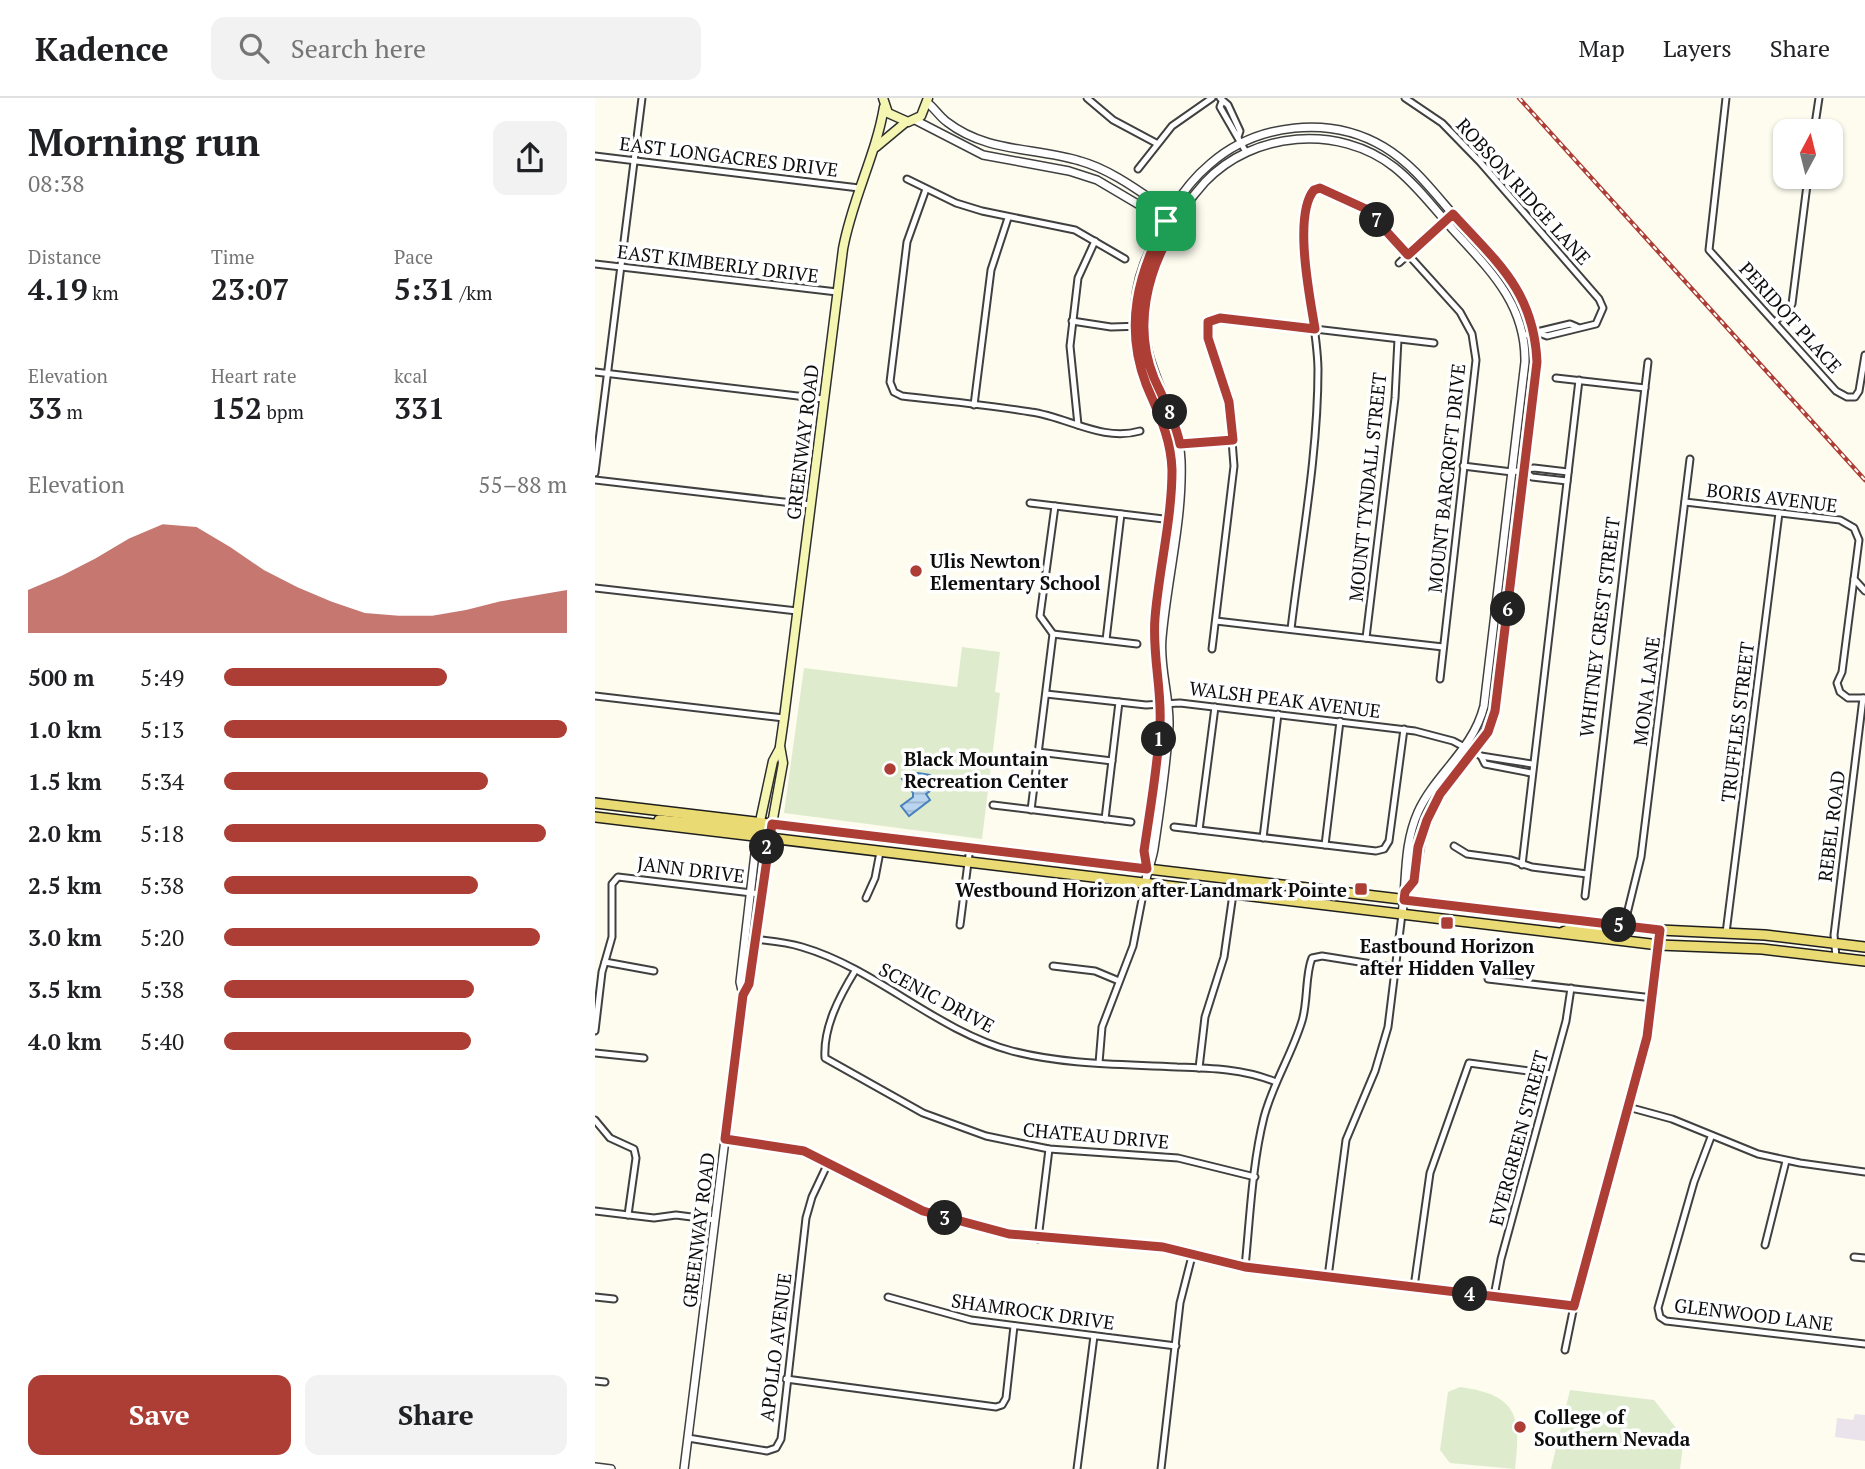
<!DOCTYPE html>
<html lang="en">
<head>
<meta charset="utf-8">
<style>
  :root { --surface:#fff; --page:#f2f2f2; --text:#202124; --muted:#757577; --line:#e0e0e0; --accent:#ad3e35 }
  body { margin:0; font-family:"PT Serif",serif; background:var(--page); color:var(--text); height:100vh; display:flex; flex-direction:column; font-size:26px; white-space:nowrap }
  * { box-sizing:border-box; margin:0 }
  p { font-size:23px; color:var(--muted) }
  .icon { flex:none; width:38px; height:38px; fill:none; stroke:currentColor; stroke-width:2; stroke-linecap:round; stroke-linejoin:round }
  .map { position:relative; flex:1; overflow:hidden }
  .panel { display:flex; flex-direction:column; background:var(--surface); width:595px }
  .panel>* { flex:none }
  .needle { width:46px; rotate:7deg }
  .controls { position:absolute; left:1178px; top:21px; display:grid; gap:14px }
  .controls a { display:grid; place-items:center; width:70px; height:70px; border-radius:14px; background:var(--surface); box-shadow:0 2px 5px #0004; font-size:35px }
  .pin { position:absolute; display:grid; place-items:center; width:60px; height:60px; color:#fff; margin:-30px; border-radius:14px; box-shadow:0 4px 10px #0006 }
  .km { position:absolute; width:35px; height:35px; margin:-18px; border-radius:50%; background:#222; color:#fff; font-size:19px; line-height:35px; text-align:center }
  .round { display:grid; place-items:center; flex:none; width:74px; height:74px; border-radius:14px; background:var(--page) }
  .overview { display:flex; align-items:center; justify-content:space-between; height:119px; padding:0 28px }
  h1 { font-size:38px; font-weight:800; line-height:52px }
  .figures { display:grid; grid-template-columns:repeat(3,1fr); gap:10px; height:119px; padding:7px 28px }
  .figures div { display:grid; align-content:center }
  .figures b { font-size:30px; font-weight:800 }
  .figures small { font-size:19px; font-weight:400 }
  .figures p { font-size:19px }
  .chart { height:196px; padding:14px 28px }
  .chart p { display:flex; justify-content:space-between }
  .chart svg { width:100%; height:126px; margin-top:7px; fill:var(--accent); opacity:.7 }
  .cta { display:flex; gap:14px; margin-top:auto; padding:14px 28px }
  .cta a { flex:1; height:80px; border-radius:14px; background:var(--accent); color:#fff; font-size:28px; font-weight:800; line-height:80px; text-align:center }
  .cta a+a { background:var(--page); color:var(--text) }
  ul { padding:0 28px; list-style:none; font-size:23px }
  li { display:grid; grid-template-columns:112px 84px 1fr; align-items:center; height:52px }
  li i { height:18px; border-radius:9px; background:var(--accent) }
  header { display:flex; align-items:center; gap:42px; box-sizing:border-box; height:98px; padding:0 35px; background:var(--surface); border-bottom:2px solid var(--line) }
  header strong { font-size:33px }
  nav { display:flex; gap:38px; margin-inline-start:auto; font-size:24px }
  .search { width:490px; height:63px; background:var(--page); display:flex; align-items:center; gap:18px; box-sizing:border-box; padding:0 24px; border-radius:14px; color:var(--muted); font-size:26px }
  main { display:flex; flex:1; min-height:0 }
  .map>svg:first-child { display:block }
</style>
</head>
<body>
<header>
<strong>Kadence</strong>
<div class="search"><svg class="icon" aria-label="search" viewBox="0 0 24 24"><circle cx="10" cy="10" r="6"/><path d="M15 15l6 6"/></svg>Search here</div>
<nav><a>Map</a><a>Layers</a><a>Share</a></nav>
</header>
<main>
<section class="panel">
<div class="overview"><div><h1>Morning run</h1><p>08:38</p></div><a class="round"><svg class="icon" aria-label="share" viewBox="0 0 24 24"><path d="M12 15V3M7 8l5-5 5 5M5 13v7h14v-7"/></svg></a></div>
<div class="figures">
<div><p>Distance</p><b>4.19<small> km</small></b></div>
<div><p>Time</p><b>23:07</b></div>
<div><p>Pace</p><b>5:31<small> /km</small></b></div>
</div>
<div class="figures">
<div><p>Elevation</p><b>33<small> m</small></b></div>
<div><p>Heart rate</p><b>152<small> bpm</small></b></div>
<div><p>kcal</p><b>331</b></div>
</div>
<div class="chart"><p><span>Elevation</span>55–88 m</p>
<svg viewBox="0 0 160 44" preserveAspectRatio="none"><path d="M0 44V29L10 24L20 18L30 11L40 6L50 7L60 14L70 22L80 28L90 33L100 37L110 38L120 38L130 36L140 33L150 31L160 29V44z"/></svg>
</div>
<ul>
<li><b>500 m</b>5:49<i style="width:65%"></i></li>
<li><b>1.0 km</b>5:13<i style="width:100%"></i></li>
<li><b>1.5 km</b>5:34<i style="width:77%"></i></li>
<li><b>2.0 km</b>5:18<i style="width:94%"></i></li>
<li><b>2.5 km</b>5:38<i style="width:74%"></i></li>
<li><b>3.0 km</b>5:20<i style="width:92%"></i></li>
<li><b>3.5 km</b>5:38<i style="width:73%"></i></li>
<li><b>4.0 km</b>5:40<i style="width:72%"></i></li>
</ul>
<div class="cta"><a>Save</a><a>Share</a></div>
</section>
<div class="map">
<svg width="1270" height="1371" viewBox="0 0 1270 1371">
  <defs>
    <pattern id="water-rules" width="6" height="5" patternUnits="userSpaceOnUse" patternTransform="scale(1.75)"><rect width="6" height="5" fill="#bad5ef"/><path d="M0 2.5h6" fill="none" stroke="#9fb6cc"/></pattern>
  </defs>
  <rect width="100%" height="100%" fill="#fdfcef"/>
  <polygon fill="#ebe3eb" points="1260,1316 1270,1317 1270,1343 1240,1339 1242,1320 1258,1322"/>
  <g fill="#deeccd">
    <polygon points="367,549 405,554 400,594 405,595 387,741 189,715 209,570 362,589"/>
    <path d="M865,1289c58,8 61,29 55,82l-65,-6 -10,-13 8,-58z"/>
    <polygon points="975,1292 1059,1302 1089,1340 1085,1371 956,1371"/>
  </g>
  <polygon fill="url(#water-rules)" stroke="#4981bd" stroke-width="2" points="323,675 335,677 346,685 331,696 335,702 314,718 306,708 318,699 318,695 307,681"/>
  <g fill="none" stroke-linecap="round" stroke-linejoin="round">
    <g stroke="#404040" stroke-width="9">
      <g id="minor">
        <polyline points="492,0 518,22 561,45"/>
        <polyline points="625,0 633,7 645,33 643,39"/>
        <polyline points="810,0 847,25 885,64 1004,201 1008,210 1001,226 952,238 944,235"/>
        <polyline points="1131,0 1114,152 1241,293 1252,299 1260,299 1264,293 1270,257"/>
        <polyline points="627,4 625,9 651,54"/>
        <polyline points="1219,33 1224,0"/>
        <polyline points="0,58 264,90"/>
        <polyline points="543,71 577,28 617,0"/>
        <polyline points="312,81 361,105 387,113 480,132 530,161"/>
        <path d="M331,91l-19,53 -17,140 4,10 8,4c43,5 86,9 129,16 37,5 71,30 109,19"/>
        <polyline points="804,165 853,121"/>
        <polyline points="0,166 242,194"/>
        <polyline points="477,223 516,229 548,228"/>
        <polyline points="1180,224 1197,206 1213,79"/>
        <polyline points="929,237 975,226 982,229"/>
        <polyline points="0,274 228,301"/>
        <polyline points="961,280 1050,290"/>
        <polyline points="379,307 396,172 413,120"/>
        <polyline points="483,327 475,248 483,180 500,143"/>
        <polyline points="575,347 638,342"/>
        <polyline points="868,368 917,374 939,370 973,374"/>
        <polyline points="929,373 937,379 972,383"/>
        <polyline points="0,375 47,0"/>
        <polyline points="0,382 215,407"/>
        <polyline points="1090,404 1245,422 1259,430 1264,442 1247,574 1242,585 1245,594 1253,600 1270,600"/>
        <polyline points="435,405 577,422"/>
        <polyline points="1259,481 1270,493"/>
        <polyline points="0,490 202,513"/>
        <polyline points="621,523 848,549"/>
        <path d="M696,531c10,-85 27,-173 27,-260 -1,-58 -25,-117 -8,-174l10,-7 46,21 19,20 75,83 12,22 4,26 -36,319"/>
        <polyline points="458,536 542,546"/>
        <polyline points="771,540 800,300 803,241"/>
        <polyline points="511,542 526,416"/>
        <polyline points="617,551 639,368 634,304 613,240 613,224 625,220 839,245"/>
        <polyline points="451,596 551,607 585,605 820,633 858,643 886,658 937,666"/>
        <polyline points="0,598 189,620"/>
        <polyline points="443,654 517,663"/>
        <polyline points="886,658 890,666 936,675"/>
        <polyline points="398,707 536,724"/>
        <polyline points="436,712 458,536 445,518 460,408"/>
        <polyline points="510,721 524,604"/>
        <polyline points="579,729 781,753 789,751 794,743 809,631"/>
        <polyline points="604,732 620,609"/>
        <polyline points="668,740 683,616"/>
        <polyline points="730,747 745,623"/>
        <polyline points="859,748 872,756 916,762 937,769 992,776"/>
        <polyline points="927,767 984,282"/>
        <polyline points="990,798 1053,264"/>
        <polyline points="271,800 280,780 285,754"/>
        <polyline points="365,827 375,749"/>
        <polyline points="1029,828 1046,759 1095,361"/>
        <polyline points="1131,835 1184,415"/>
        <path d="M159,841c16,2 32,3 48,8 75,22 133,83 210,104 54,14 110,13 165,16 34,1 67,2 99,15"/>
        <polyline points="1241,859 1239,837 1268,600"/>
        <polyline points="10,864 59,873"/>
        <polyline points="458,868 500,873 524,883"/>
        <path d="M260,873c-16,26 -32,57 -30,87l98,55 63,23 63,13 129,9 77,19"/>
        <polyline points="893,881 1058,900"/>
        <polyline points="0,933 7,874 17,839 17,786 23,779 165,796"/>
        <polyline points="0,955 49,960"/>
        <polyline points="504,965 507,929 538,848 550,786"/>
        <polyline points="604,970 610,919 629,859 638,796"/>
        <polyline points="1033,1009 1077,1021 1163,1056 1205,1065 1270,1074"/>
        <polyline points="0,1022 15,1040 39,1051 41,1060 33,1117"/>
        <polyline points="1116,1039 1099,1084 1063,1210 1065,1219 1071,1223 1270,1246"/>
        <polyline points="130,1041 209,1053 286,1094 328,1113 414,1136 568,1149 635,1167 979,1208"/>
        <polyline points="0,1113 59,1120 81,1117 120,1122"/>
        <polyline points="443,1141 454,1051"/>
        <polyline points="1170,1147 1191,1063"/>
        <polyline points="1259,1159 1270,1160"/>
        <path d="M650,1169c5,-49 7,-102 19,-150 9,-34 28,-63 38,-96 6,-19 3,-46 10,-63l10,-2 75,12"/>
        <polyline points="733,1179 751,1042 780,973 793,929 807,816"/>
        <polyline points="819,1189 835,1075 874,965 956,976"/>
        <polyline points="899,1198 906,1161 971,923 976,890"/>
        <polyline points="0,1199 19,1201"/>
        <polyline points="293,1199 376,1222 581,1248"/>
        <polyline points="970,1252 979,1208 1052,939 1065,832"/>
        <polyline points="191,1281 401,1309 407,1307 411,1300 419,1228"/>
        <polyline points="0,1283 10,1284"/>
        <polyline points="93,1340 172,1353 181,1350 186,1341 211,1120 217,1099 233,1065"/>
        <polyline points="482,1371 499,1238"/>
        <polyline points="566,1371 585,1205 597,1158"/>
      </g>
    </g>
    <g stroke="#404040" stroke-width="10">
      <g id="tertiary">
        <path d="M333,5c7,6 12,14 19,19 40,31 87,25 133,39 33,9 64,34 93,53"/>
        <polyline points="320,22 388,57 474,73 502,82 573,124"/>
        <path d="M552,770l-3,-17c6,-43 16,-88 16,-131 1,-33 -7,-64 -5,-96 3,-52 18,-105 17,-156 -1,-33 -15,-56 -26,-86 -14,-37 -16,-81 -2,-118 14,-35 37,-76 66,-100 47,-41 120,-49 174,-17 30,18 50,46 73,72 53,57 85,82 77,166l-40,326c-14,43 -50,69 -67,110 -10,23 -6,52 -22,71"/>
        <path d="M550,786c2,-12 7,-23 9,-35 6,-40 12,-82 15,-123 1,-30 -10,-59 -7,-88 5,-59 21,-118 19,-177 -2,-54 -43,-96 -36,-153 5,-45 29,-92 60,-126 48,-51 134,-58 189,-15 23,18 41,43 61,65 36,39 71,73 70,130l-41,344c-11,44 -48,67 -66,106 -15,34 -11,67 -16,102"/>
        <polyline points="148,897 154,886 177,726"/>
        <polyline points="0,1369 16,1371"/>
        <polyline points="89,1371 148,897 145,884 162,738"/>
      </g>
    </g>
    <g stroke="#2f2f2f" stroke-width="11">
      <g id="secondary">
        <polyline points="288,0 293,15 313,24 326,18 333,0"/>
        <polyline points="281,49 311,24"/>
        <path d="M177,726l11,-61 -3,-17 4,-28 59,-469c9,-50 33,-94 41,-142"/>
        <polyline points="164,728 178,663 185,650"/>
      </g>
    </g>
    <g stroke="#1e1e1e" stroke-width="12">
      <g id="primary">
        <polyline points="0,705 1065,832 1170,837 1270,849"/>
        <polyline points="0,719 1064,847 1167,851 1270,863"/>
        <polyline points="64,722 168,731 177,726"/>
        <path d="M968,834c19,-9 45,7 60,-6"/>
      </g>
    </g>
    <use href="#minor" stroke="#fff" stroke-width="5"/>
    <use href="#tertiary" stroke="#fff" stroke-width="7"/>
    <use href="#secondary" stroke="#f5f6b2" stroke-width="8"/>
    <use href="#primary" stroke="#e9da74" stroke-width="9"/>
    <g stroke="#ad3e35" stroke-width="4.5">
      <polyline id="rail" points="924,0 1270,382"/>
    </g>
    <use href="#rail" stroke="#fff" stroke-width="2" stroke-dasharray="5" stroke-linecap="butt"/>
  </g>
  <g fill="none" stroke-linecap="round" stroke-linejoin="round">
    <g stroke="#fff" stroke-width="14">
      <path id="route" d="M725,90l46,21 42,46 45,-41c45,49 81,78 84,148l-42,349 -7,21 -48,62 -13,26 -9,27 -4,34 -9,11 -1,8 256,30 -13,107 -73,269 -329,-39 -82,-20 -154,-13 -86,-23 -119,-60 -79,-12 18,-144 6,-11 23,-160 375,45 -3,-18c6,-42 14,-84 16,-127 2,-35 -8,-70 -5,-106 4,-49 17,-99 17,-148 -1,-33 -14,-57 -26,-86 -22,-58 -8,-111 20,-163l9,5c-28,45 -42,101 -21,152 10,22 21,43 26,66l53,-4 -4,-38 -21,-64v-16l12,-4 95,11c-5,-31 -22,-114 -1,-139z"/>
    </g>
    <use href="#route" stroke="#ad3e35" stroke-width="9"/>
  </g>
  <g fill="#ad3e35" stroke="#fff" stroke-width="2.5">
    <circle cx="321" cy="473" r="7"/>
    <circle cx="295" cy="671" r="7"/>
    <rect x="759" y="784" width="14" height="14" rx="3.5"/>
    <rect x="845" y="818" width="14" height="14" rx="3.5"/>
    <circle cx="925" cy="1329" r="7"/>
  </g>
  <g text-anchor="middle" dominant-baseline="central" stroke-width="7" stroke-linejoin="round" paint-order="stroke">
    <g font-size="19" fill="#0d0d0d" stroke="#fff">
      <text transform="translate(134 58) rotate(7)">EAST LONGACRES DRIVE</text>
      <text transform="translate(929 93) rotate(48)">ROBSON RIDGE LANE</text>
      <text transform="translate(123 165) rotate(7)">EAST KIMBERLY DRIVE</text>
      <text transform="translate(1196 219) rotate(48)">PERIDOT PLACE</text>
      <text transform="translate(207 344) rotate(-83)">GREENWAY ROAD</text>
      <text transform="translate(851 380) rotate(-84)">MOUNT BARCROFT DRIVE</text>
      <text transform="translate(772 389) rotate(-84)">MOUNT TYNDALL STREET</text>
      <text transform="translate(1177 399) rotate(7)">BORIS AVENUE</text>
      <text transform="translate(1004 529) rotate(-83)">WHITNEY CREST STREET</text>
      <text transform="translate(1051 593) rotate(-83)">MONA LANE</text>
      <text transform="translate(690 601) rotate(7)">WALSH PEAK AVENUE</text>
      <text transform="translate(1142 624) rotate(-83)">TRUFFLES STREET</text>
      <text transform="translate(1236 728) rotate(-83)">REBEL ROAD</text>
      <text transform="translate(96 771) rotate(7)">JANN DRIVE</text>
      <text transform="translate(342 899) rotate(28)">SCENIC DRIVE</text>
      <text transform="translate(501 1037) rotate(5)">CHATEAU DRIVE</text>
      <text transform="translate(923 1040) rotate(-75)">EVERGREEN STREET</text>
      <text transform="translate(103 1132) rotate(-83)">GREENWAY ROAD</text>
      <text transform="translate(438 1213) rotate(8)">SHAMROCK DRIVE</text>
      <text transform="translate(1159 1216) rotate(7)">GLENWOOD LANE</text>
      <text transform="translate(180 1249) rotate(-83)">APOLLO AVENUE</text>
    </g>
    <g font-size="19" font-weight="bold" fill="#0d0d0d" stroke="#fff" text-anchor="start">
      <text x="335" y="462">Ulis Newton<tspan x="335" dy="22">Elementary School</tspan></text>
      <text x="309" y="660">Black Mountain<tspan x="309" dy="22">Recreation Center</tspan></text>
      <text x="752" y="791" text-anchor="end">Westbound Horizon after Landmark Pointe</text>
      <text x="852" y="847" text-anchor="middle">Eastbound Horizon<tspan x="852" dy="22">after Hidden Valley</tspan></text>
      <text x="939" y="1318">College of<tspan x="939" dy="22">Southern Nevada</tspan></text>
    </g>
  </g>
</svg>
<div class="controls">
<a><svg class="needle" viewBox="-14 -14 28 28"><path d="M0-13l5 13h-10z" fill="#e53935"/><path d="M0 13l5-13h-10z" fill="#757577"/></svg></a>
</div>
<div class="pin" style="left:571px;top:123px;background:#1e9e55"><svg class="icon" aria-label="arrive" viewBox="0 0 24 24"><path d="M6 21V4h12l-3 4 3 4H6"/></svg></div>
<b class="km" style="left:564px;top:641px">1</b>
<b class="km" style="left:172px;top:749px">2</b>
<b class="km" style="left:350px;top:1120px">3</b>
<b class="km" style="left:875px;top:1196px">4</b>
<b class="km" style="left:1024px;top:827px">5</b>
<b class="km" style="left:913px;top:511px">6</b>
<b class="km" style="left:782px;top:122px">7</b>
<b class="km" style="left:575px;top:314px">8</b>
</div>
</main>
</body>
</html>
